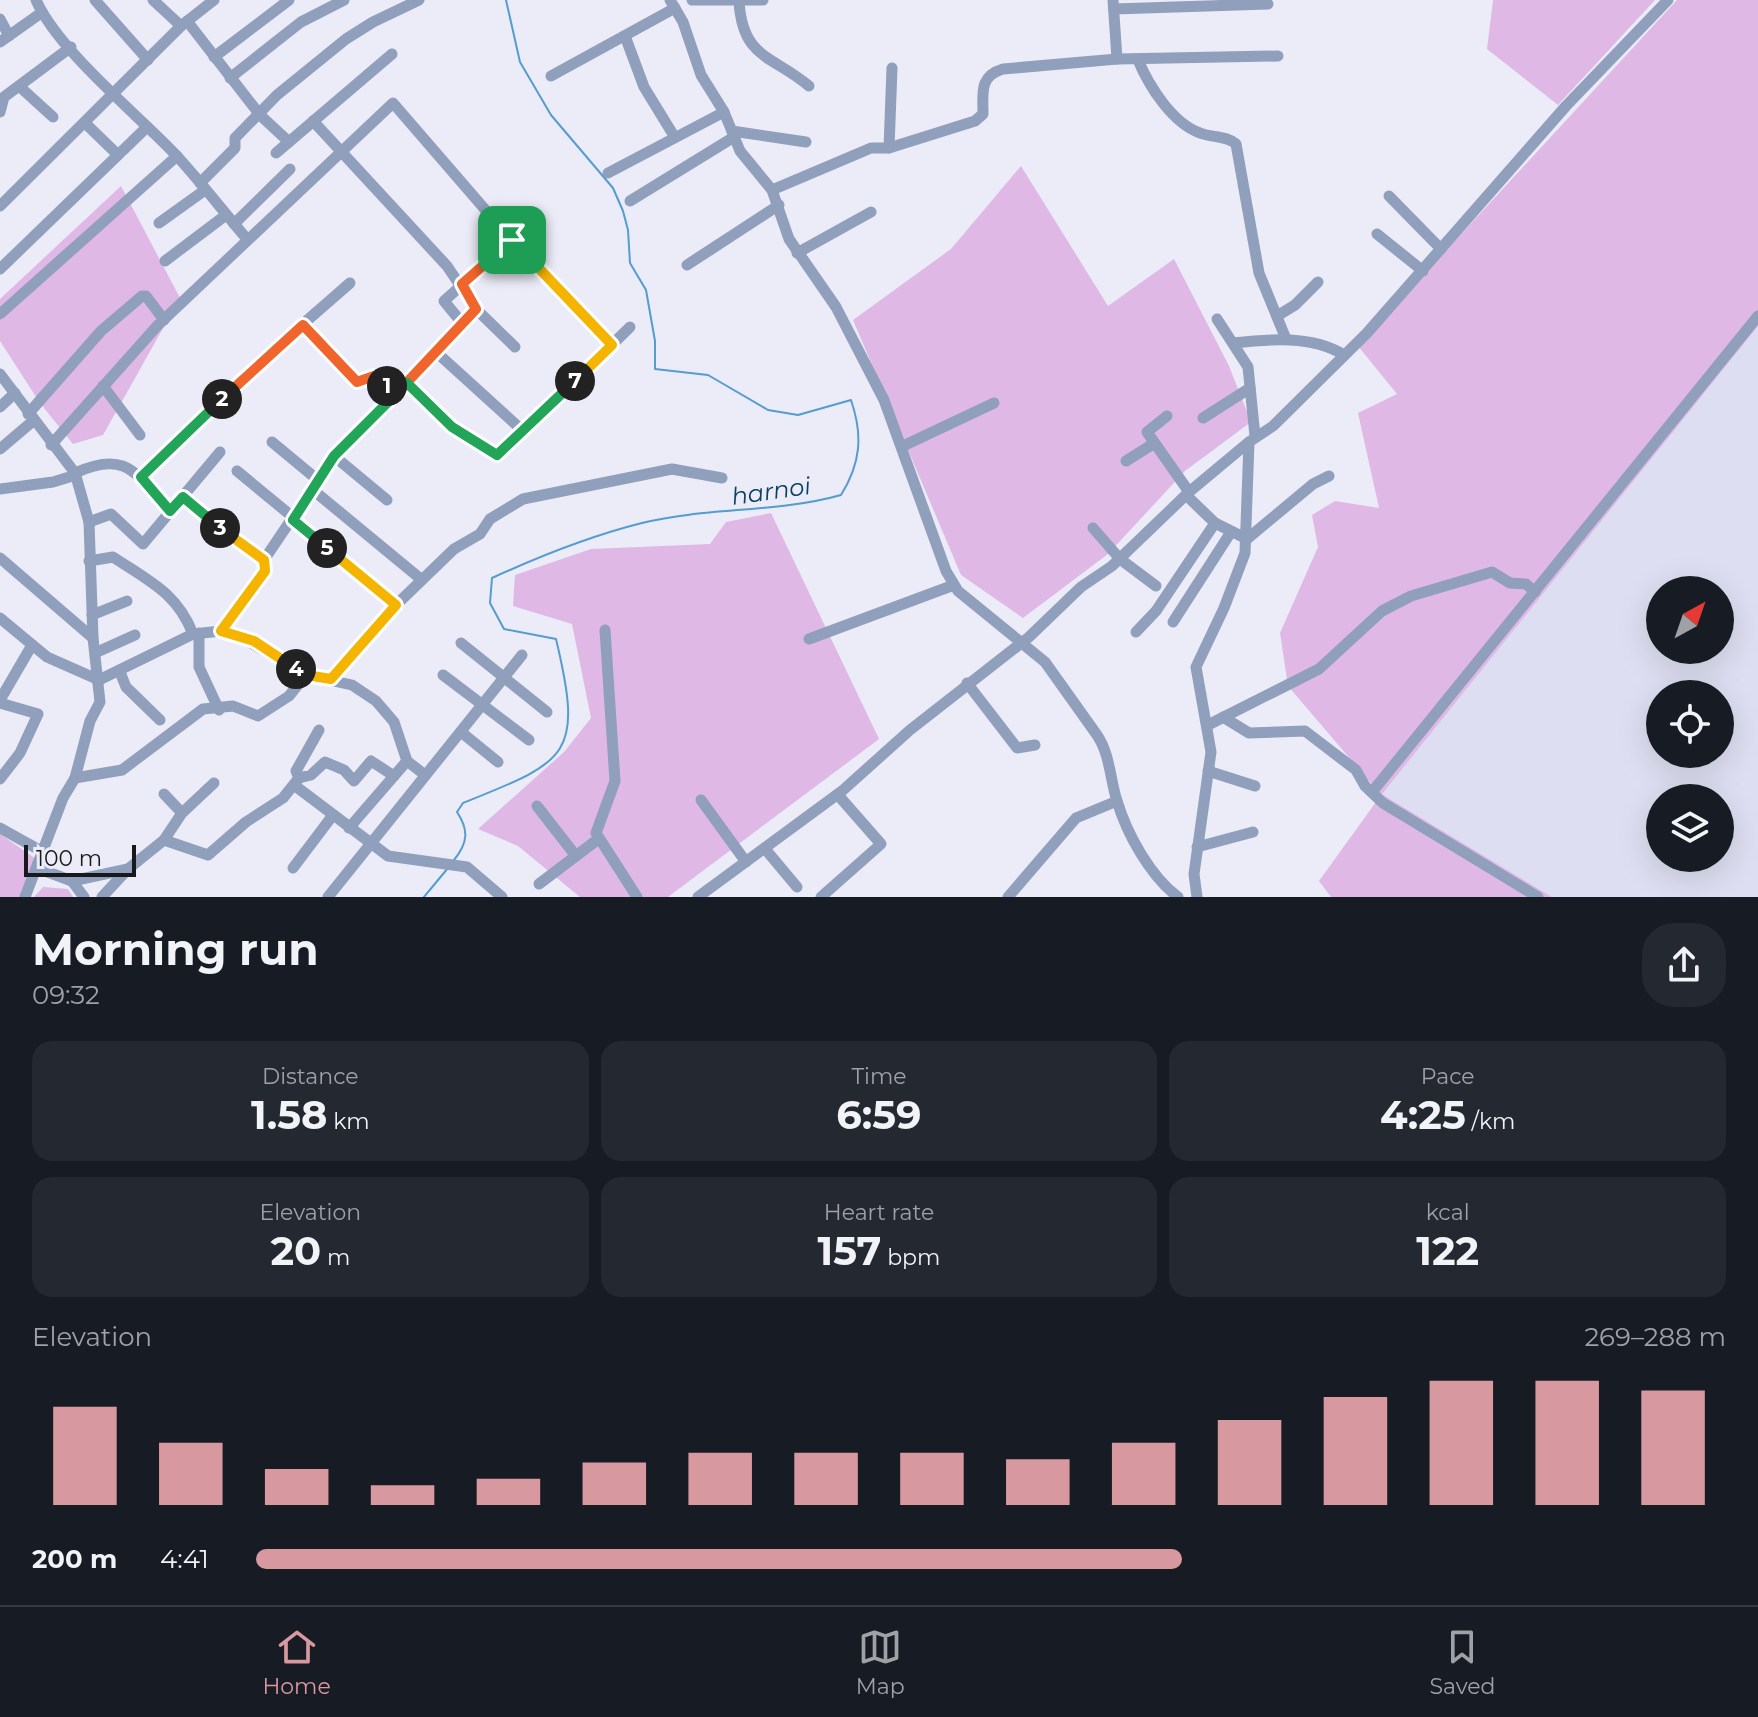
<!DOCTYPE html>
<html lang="en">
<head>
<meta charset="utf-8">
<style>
  :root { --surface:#171b24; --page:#242831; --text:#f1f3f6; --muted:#9ea1a6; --line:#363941; --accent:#d8989f }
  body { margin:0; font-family:Montserrat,sans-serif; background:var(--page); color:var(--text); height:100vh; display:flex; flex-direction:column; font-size:30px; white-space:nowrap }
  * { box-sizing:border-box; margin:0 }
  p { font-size:26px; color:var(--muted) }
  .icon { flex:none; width:44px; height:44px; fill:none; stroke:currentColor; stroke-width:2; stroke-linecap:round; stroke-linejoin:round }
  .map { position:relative; height:897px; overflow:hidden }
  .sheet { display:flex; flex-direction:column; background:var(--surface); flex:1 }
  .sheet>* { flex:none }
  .needle { width:52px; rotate:40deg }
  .tools { position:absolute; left:1646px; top:576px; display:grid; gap:16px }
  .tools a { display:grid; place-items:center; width:88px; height:88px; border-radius:50%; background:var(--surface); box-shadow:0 8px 32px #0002; font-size:40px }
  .scale { position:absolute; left:24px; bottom:20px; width:112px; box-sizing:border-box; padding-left:8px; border:4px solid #18191c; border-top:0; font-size:22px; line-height:28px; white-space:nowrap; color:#18191c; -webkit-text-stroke:6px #ebecf7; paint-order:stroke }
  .pin { position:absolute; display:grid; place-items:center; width:68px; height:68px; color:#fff; margin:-34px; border-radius:16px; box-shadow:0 4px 12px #0006 }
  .km { position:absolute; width:40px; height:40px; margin:-20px; border-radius:50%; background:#222; color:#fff; font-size:22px; line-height:40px; text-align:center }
  .round { display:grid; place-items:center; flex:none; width:84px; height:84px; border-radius:32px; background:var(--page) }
  .head { display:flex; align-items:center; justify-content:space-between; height:136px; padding:0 32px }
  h1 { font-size:44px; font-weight:700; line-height:60px }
  .figures { display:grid; grid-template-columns:repeat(3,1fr); gap:12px; height:136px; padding:8px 32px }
  .figures div { display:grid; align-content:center; border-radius:20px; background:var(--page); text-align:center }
  .figures b { font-size:40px; font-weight:700 }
  .figures small { font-size:22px; font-weight:400 }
  .figures p { font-size:22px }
  .chart { height:224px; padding:16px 32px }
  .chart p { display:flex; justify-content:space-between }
  .chart svg { width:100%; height:144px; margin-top:8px; stroke:var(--accent); stroke-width:6 }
  ul { padding:0 32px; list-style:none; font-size:26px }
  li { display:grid; grid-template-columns:128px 96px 1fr; align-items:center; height:60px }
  li i { height:20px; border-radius:10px; background:var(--accent) }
  .menu { display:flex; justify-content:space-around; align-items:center; height:112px; border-top:2px solid var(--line); background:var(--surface); font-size:22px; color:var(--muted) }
  .menu a { display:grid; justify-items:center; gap:4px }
  .menu .selected { color:var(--accent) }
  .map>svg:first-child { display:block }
</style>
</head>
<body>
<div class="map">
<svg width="1758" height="897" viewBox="0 0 1758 897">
  <rect width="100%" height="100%" fill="#ebecf7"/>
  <path fill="#dddef1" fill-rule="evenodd" d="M1758,324v573h-206l-174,-106zM1660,590h60v60h-60zM1660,694h60v60h-60zM1660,798h60v60h-60z"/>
  <g fill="#e0b8e6">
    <polygon points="1493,0 1655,0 1558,105 1487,49"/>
    <polygon points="1677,0 1758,0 1758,326 1382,794 1552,897 1331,897 1319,881 1381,795 1288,686 1280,633 1318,547 1312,515 1335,501 1379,508 1358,413 1397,394 1358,346"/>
    <polygon points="1021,166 1108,306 1174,259 1229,366 1251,422 1185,471 1108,554 1023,618 961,575 853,320 951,249"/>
    <polygon points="121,186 180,298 103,435 73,444 40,403 0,341 0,299"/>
    <polygon points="771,513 879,739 668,897 580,897 518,846 478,829 564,752 591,718 572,624 513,606 515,575 591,549 710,544 726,522"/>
    <polygon points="0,834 36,859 24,897 0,897"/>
    <polygon points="43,887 68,889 73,897 34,897"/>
  </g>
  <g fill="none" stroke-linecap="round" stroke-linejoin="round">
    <g stroke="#559ccf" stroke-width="2">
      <path d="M454,860c14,-17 15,-30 3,-48l6,-9c105,-42 121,-47 93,-164l-52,-10 -14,-26 2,-25c48,-22 98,-42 150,-55 65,-16 135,-10 199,-28 20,-32 22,-60 10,-95l-53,15 -30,-5 -60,-35 -53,-6v-28l-9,-51 -16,-27 -2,-33 -5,-19 -10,-23 -62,-73 -31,-53 -14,-62"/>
      <polyline points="424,897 448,868"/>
    </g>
    <g stroke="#8f9fbc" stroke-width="11">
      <path d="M36,0c22,50 100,113 139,154 25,27 48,57 72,85"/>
      <polyline points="95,0 148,60"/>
      <polyline points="153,0 181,26"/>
      <path d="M670,0l13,22 18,53 23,37 16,39 32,39 17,49 47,68 48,93 62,171 12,20 87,71 52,73c13,19 13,44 20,66 10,33 33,75 61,96"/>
      <polyline points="692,0 763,0"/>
      <polyline points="1113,0 1117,59"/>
      <path d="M739,2c4,57 33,53 70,84"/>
      <polyline points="1114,9 1268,4"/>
      <polyline points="0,19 9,36"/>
      <polyline points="187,21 260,115 289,142"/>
      <polyline points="625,36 644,87 674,136"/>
      <polyline points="0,42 41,13"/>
      <polyline points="214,57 289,0"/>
      <path d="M1138,60c11,26 34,63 62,73 12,5 25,2 36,11l23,129 27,66"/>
      <polyline points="551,76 675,8"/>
      <polyline points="230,78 301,22 344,0"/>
      <polyline points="19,86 53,117"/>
      <polyline points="0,112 4,97 71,47"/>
      <polyline points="313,121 447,266 476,309 515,347"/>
      <polyline points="85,123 118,155"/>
      <polyline points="732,131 806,142"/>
      <polyline points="889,148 892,68"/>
      <polyline points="276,153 392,54"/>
      <polyline points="608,173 724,112"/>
      <polyline points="200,183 235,148 235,138 277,95 346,39 373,22 419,0"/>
      <path d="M772,190l99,-42h18l86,-27 8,-7c0,-21 -4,-38 20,-45l114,-10 161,-3"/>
      <polyline points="1389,196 1441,249"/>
      <polyline points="630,201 734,137"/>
      <polyline points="0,206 181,26 214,0"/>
      <polyline points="159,223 205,190"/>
      <polyline points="234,224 290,169"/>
      <polyline points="1377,234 1423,271"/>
      <polyline points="797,253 871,212"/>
      <polyline points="165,261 226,215"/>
      <polyline points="687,265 779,205"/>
      <polyline points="0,269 147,127"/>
      <polyline points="0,314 177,156"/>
      <polyline points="1277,316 1295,305 1318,282"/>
      <polyline points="1217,319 1248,367 1255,436"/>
      <polyline points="462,323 444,301 512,240"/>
      <polyline points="303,325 357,382 374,376 396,394"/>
      <path d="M1233,343c36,-4 79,-8 111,12"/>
      <polyline points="435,351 523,431"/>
      <polyline points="0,374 75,473 89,522 93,638 100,702 90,721 75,778 63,798 25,897"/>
      <polyline points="408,382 452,427 500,455 630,327"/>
      <polyline points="103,386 140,435"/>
      <polyline points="0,407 15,393"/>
      <polyline points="28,414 101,331 142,296 146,296 164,320"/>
      <polyline points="1167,416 1147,432 1189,492"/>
      <polyline points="1203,418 1250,388"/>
      <polyline points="272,442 319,481"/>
      <polyline points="51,445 158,325 393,103 514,243 612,345"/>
      <polyline points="903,446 994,403"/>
      <polyline points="0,449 33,421"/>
      <polyline points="334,456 387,500"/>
      <polyline points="1126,461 1153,444"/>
      <polyline points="237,471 294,518"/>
      <path d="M75,473c53,-24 61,2 95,38"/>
      <polyline points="141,477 264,358 350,283"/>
      <polyline points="0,489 53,482 76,475"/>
      <polyline points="313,490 422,580"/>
      <polyline points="1186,495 1215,523 1247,539 1313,484 1329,476"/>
      <polyline points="183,497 264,560"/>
      <polyline points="293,520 396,605"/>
      <polyline points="89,522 111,514 143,544 220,452"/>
      <polyline points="1093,528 1120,559 1156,586"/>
      <polyline points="0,558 93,638"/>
      <path d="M89,561l24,-4c36,24 64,36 80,77"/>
      <polyline points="92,615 127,601"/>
      <polyline points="0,618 47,657 99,680 193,634 221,631 239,636 306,675 352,685 376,701 394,722 407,761 425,775"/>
      <polyline points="1173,622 1231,532"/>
      <polyline points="605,630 615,781 596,833 637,897"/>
      <polyline points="221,631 265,571 264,560 334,456 476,309"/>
      <polyline points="1136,632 1156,611 1215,523"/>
      <polyline points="199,633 199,667 219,710"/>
      <polyline points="809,639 954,585"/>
      <polyline points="461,643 547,712"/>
      <polyline points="95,653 135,635"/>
      <polyline points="120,672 126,687 160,720"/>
      <polyline points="443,675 529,740"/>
      <polyline points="331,679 396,605 454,549 480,534 490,519 523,499 672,469 722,478"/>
      <polyline points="967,683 1017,748 1035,745"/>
      <polyline points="0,700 32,645"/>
      <polyline points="0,703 38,714 20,753 0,779"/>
      <polyline points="1223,717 1249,733 1305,731 1356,770 1365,786 1383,803 1538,897"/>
      <polyline points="1208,725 1319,669 1382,611 1411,596 1492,572 1510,583 1526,584 1535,592"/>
      <polyline points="319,730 296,771 299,778 311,775 325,762 344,770 354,781 371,761 394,776"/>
      <polyline points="461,732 498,762"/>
      <polyline points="1208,771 1255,786"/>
      <polyline points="75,778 122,770 203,709 233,706 258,716 289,696 306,675"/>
      <polyline points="294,785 388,856 467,867 502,897"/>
      <polyline points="1372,792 1758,316"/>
      <polyline points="701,800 746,862"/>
      <polyline points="537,806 576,856"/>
      <polyline points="182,813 214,783"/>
      <polyline points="0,828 43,852"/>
      <polyline points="349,828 407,761"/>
      <polyline points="164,840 182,813 164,794"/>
      <polyline points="1197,847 1253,832"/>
      <polyline points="766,850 797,887"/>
      <polyline points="37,868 72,881 128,869 164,840 208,855 246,822 283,798 299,778"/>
      <polyline points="293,868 333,815"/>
      <polyline points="72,881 84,897"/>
      <polyline points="539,884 597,840"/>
      <polyline points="102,897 128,869"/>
      <polyline points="328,897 522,655"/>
      <polyline points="698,897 842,791 910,730 1029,637 1081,587 1112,566 1189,492 1249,442"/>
      <polyline points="821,897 881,844 838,795"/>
      <polyline points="1008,897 1076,818 1117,801"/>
      <polyline points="1197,897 1194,874 1211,752 1196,667 1224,608 1245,553 1249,442 1273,426 1367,333 1566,106 1668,0"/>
    </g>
  </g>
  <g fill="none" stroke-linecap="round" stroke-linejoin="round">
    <g stroke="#fff" stroke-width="16">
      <polyline id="split-1" points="387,386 396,394 476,309 462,284 512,240"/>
    </g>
    <g stroke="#fff" stroke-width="16">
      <polyline id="split-2" points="222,399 303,325 357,382 374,376 387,386"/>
    </g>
    <g stroke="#fff" stroke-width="16">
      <polyline id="split-3" points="220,528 183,497 170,511 141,477 222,399"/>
    </g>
    <g stroke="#fff" stroke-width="16">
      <polyline id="split-4" points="220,528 264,560 265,571 221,631 254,641 296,669"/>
    </g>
    <g stroke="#fff" stroke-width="16">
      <polyline id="split-5" points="296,669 306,675 331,679 396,605 327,548"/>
    </g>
    <g stroke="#fff" stroke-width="16">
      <polyline id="split-6" points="327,548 293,520 334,456 407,383"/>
    </g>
    <g stroke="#fff" stroke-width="16">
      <polyline id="split-7" points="407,383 452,427 497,455 575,381"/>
    </g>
    <g stroke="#fff" stroke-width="16">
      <polyline id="split-8" points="512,240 612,345 575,381"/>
    </g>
    <use href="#split-1" stroke="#f0652b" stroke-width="10"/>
    <use href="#split-2" stroke="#f0652b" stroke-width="10"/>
    <use href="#split-3" stroke="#22a559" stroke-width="10"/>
    <use href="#split-4" stroke="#f5b400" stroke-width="10"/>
    <use href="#split-5" stroke="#f5b400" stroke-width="10"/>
    <use href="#split-6" stroke="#22a559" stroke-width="10"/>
    <use href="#split-7" stroke="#22a559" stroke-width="10"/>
    <use href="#split-8" stroke="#f5b400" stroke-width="10"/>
  </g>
  <g text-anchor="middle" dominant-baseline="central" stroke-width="8" stroke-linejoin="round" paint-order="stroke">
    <g font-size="24" font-style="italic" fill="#084163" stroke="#ebecf7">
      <text transform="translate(771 491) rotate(-8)">harnoi</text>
    </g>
  </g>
</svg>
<div class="tools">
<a><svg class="needle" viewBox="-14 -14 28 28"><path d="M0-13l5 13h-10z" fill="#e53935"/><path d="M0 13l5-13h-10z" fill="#9ea1a6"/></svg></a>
<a><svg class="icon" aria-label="locate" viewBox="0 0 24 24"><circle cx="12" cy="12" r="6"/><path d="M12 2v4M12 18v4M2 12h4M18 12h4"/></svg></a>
<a><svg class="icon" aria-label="layers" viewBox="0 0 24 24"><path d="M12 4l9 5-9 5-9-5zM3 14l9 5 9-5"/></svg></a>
</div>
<div class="scale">100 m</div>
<div class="pin" style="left:512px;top:240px;background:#1e9e55"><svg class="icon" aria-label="arrive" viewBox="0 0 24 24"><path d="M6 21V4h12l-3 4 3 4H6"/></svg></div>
<b class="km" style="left:387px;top:386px">1</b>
<b class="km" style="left:222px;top:399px">2</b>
<b class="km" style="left:220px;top:528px">3</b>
<b class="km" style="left:296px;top:669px">4</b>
<b class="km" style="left:327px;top:548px">5</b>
<b class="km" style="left:575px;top:381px">7</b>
</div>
<section class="sheet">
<div class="head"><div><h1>Morning run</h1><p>09:32</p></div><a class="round"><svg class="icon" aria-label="share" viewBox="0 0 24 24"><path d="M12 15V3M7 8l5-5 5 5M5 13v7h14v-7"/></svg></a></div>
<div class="figures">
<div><p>Distance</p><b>1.58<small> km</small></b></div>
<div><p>Time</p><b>6:59</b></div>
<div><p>Pace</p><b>4:25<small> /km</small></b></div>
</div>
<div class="figures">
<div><p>Elevation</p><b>20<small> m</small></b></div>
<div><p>Heart rate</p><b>157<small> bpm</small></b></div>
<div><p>kcal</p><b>122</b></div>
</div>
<div class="chart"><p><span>Elevation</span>269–288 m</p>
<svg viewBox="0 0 160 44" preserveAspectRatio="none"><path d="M5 44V14M15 44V25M25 44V33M35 44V38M45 44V36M55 44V31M65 44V28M75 44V28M85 44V28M95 44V30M105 44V25M115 44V18M125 44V11M135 44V6M145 44V6M155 44V9"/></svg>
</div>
<ul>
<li><b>200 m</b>4:41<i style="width:63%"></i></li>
</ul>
</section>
<nav class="menu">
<a class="selected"><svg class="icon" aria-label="home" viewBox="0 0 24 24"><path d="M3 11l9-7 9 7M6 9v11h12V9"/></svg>Home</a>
<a><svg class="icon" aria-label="map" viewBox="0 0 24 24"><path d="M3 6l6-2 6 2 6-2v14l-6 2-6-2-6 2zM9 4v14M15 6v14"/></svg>Map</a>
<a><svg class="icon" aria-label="saved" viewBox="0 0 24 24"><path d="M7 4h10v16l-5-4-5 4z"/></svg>Saved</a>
</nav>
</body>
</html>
